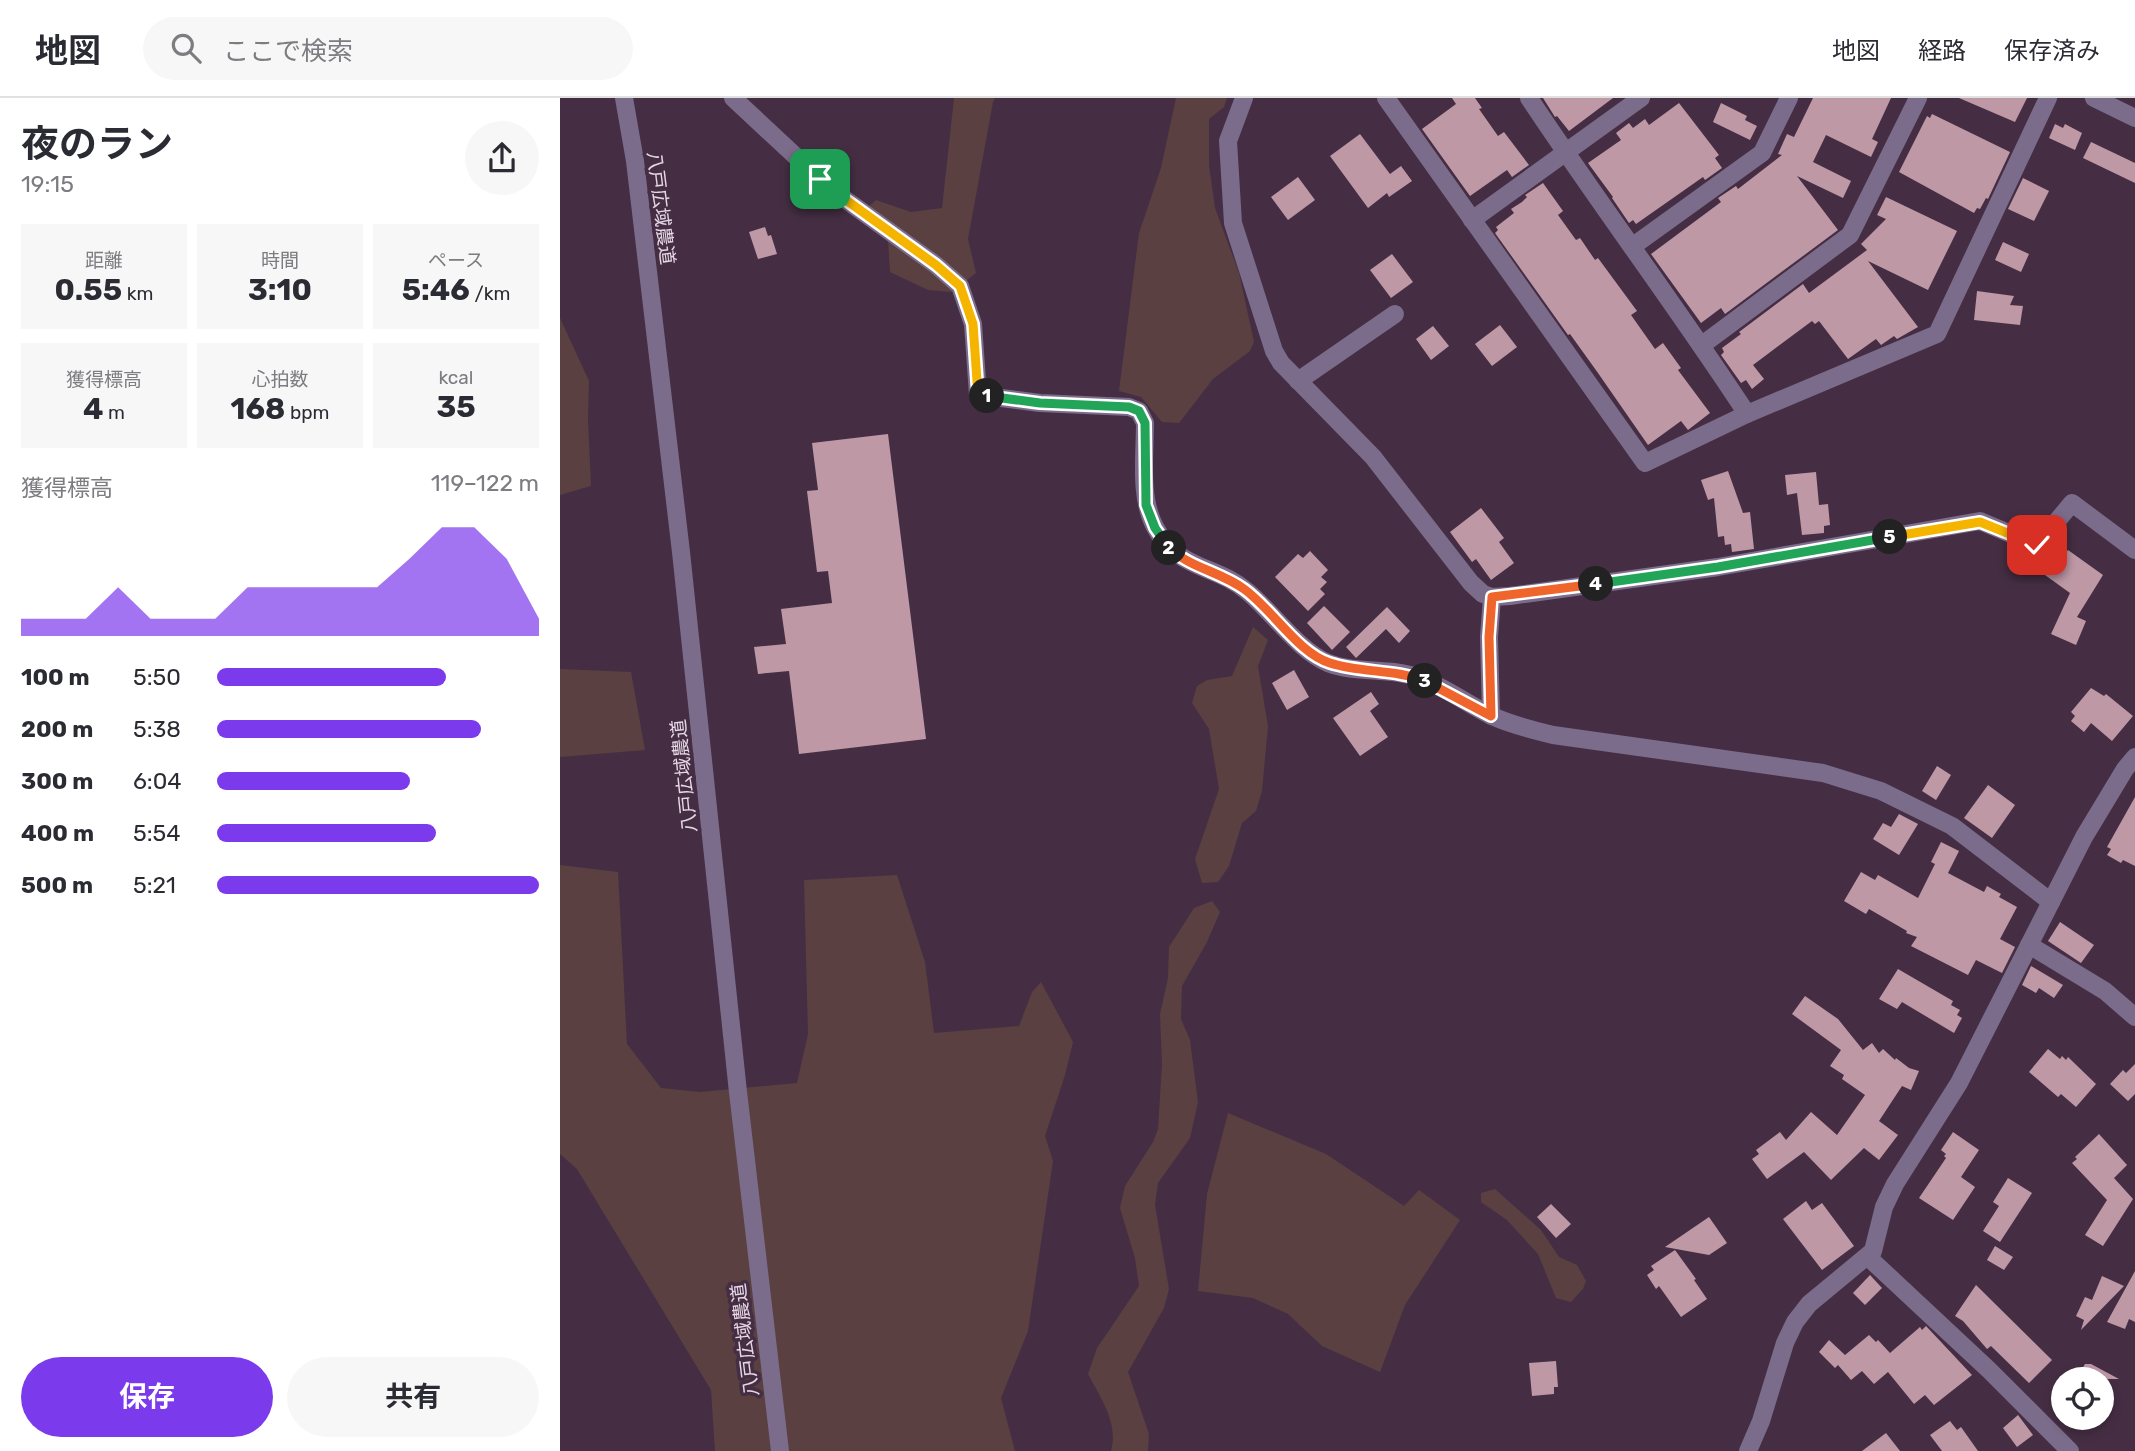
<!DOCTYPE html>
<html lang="ja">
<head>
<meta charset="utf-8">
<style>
  :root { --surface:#fff; --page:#f7f7f7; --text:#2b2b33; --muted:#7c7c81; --line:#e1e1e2; --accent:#7c3aed }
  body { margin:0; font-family:Rubik,"Noto Sans JP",sans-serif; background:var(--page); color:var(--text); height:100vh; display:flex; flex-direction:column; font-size:26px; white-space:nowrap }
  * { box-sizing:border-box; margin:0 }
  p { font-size:23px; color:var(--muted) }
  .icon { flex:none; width:38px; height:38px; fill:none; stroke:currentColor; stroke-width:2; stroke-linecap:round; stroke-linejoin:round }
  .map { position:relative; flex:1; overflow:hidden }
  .side { display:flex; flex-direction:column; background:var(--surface); width:560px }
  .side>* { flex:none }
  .fabs { position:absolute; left:1491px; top:1269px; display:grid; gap:14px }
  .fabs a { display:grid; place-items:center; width:63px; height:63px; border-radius:50%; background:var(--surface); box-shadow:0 4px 10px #0003; font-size:35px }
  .pin { position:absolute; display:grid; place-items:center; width:60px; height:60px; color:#fff; margin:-30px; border-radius:14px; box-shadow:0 4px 10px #0006 }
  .km { position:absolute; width:35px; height:35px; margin:-18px; border-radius:50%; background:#222; color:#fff; font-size:19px; line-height:35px; text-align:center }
  .round { display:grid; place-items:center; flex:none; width:74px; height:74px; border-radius:37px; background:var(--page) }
  .summary { display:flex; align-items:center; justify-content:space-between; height:119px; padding:0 21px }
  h1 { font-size:38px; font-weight:700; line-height:52px }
  .figures { display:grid; grid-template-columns:repeat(3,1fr); gap:10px; height:119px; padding:7px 21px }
  .figures div { display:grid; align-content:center; border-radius:0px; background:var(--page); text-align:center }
  .figures b { font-size:30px; font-weight:700 }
  .figures small { font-size:19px; font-weight:400 }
  .figures p { font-size:19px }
  .chart { height:196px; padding:14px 21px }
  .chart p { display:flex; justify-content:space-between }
  .chart svg { width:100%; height:126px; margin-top:7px; fill:var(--accent); opacity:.7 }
  .button { display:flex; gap:14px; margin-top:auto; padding:14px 21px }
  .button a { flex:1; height:80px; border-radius:42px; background:var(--accent); color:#fff; font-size:28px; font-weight:700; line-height:80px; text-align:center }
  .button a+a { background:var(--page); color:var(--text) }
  ul { padding:0 21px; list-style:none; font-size:23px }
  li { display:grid; grid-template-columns:112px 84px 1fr; align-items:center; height:52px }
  li i { height:18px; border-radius:9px; background:var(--accent) }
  header { display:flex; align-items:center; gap:42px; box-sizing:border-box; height:98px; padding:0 35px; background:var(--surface); border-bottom:2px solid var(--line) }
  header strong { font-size:33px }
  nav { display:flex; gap:38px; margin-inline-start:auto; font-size:24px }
  .search { width:490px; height:63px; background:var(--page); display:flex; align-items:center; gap:18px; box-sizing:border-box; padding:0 24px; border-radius:38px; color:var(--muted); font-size:26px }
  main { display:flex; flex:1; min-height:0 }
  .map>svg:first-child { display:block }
</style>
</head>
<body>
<header>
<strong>地図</strong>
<div class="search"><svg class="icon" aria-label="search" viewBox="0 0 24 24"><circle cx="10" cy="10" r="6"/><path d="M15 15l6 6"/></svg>ここで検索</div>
<nav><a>地図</a><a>経路</a><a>保存済み</a></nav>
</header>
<main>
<section class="side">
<div class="summary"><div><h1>夜のラン</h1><p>19:15</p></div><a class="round"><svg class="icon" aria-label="share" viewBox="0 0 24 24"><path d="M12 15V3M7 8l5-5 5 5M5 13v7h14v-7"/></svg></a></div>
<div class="figures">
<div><p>距離</p><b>0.55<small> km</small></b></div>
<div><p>時間</p><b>3:10</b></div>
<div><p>ペース</p><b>5:46<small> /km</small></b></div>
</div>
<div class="figures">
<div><p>獲得標高</p><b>4<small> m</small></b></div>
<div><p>心拍数</p><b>168<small> bpm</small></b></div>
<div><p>kcal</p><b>35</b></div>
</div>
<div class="chart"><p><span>獲得標高</span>119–122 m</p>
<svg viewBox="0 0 160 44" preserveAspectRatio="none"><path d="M0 44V38L10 38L20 38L30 27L40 38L50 38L60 38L70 27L80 27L90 27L100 27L110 27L120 17L130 6L140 6L150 17L160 38V44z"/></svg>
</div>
<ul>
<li><b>100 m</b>5:50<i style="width:71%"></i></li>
<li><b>200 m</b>5:38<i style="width:82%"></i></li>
<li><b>300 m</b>6:04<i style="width:60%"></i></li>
<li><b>400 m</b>5:54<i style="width:68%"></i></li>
<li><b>500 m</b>5:21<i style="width:100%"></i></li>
</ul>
<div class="button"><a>保存</a><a>共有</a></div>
</section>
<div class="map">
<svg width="1575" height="1353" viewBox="0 0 1575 1353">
  <rect width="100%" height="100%" fill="#452e43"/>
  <g fill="#5a4040">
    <polygon points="394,0 435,0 433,4 408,141 416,175 392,194 368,192 330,174 328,142 306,111 316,102 351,114 382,110"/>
    <polygon points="616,0 667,0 664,9 649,21 649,67 655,110 679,175 694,244 690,253 653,281 619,325 602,324 581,299 559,293 579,135 601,70"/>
    <polygon points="0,220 29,283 28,321 31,388 0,397"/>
    <polygon points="693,529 708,542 698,568 708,628 702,693 696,713 682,725 669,768 658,784 642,785 635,761 659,691 649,631 632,605 637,588 647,582 672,578"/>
    <polygon points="0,571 71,574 85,652 0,659"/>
    <polygon points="0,767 58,774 67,946 101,990 140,994 237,985 248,936 244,782 337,777 365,864 374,935 459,928 472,894 481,884 513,944 505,977 485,1038 493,1063 468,1233 441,1300 455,1353 155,1353 151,1292 17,1071 0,1056"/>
    <path d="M652,803l8,11 -13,30 -25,44 -1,33 9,21 8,62 -8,36 -32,45 -3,22 14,84 -5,19 -36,64 21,62 -1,17h-37c8,-28 -11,-54 -23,-77l9,-26 42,-62 -4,-28 -15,-50 5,-22 28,-44 5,-13 4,-65 -2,-50 8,-36 1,-31 25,-39z"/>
    <polygon points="668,1015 766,1056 844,1108 859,1092 900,1122 845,1207 820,1274 762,1248 728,1216 693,1200 638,1193 647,1096"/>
    <polygon points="935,1091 981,1132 999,1159 1017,1167 1026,1183 1023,1191 1011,1204 996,1200 978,1156 947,1122 921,1104 921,1095"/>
  </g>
  <g fill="#bf98a6">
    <polygon points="892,0 915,0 922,10 919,11 938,38 944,34 969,67 952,79 947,72 910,98 862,31 896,6"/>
    <polygon points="983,0 1053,0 1009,33 997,18 995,19"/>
    <polygon points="1253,0 1331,0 1312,41 1318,44 1311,59 1266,37 1253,64 1291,83 1283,100 1237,78 1278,132 1165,216 1161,210 1141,225 1091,156 1161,104 1158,100 1176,88 1178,91 1222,57 1218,56 1227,36 1234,39"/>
    <polygon points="1399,0 1467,0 1455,24"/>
    <polygon points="1119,5 1159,57 1155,60 1162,70 1145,82 1143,79 1076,126 1073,122 1069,125 1052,100 1053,99 1028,65 1061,42 1056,35 1069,25 1073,30 1085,21 1089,27"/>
    <polygon points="1161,5 1187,18 1185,22 1197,28 1190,42 1153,24"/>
    <polygon points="1372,16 1450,54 1428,101 1426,100 1420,111 1417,110 1414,115 1339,74 1367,18 1370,20"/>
    <polygon points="1495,26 1503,30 1505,26 1522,35 1515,52 1489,40"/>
    <polygon points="800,36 830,76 841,68 852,83 829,99 827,95 808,110 770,58"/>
    <polygon points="1531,44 1575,65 1575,85 1523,60"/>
    <polygon points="738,79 755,102 728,122 711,99"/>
    <polygon points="1463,80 1489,93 1474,123 1448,111"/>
    <polygon points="983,85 1003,113 998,117 1016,142 1020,140 1035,162 1038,160 1077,213 1071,217 1095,251 1103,245 1121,270 1118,272 1150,315 1128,332 1121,323 1088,347 1038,275 1010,236 1008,237 935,135 938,132 936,129 954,115 951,111 962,104 967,99 965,97"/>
    <polygon points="1326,99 1397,133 1368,192 1308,163 1358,229 1337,241 1334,238 1321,247 1316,241 1288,261 1259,223 1255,226 1252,223 1193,267 1204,281 1192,291 1186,282 1181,285 1161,257 1164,254 1162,250 1181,236 1179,234 1243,186 1249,195 1307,152 1301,146 1326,121 1317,117"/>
    <polygon points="205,129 208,138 211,137 217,156 198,161 189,134"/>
    <polygon points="1443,144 1469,156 1461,174 1435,162"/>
    <polygon points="832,156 853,184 831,200 810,172"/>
    <polygon points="1417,193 1454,198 1450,207 1463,208 1460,227 1414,222"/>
    <polygon points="940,227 957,249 932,268 915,246"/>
    <polygon points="873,228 889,248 871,262 856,241"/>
    <polygon points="328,336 366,641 239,656 229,573 198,576 194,549 226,546 221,511 272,505 268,473 257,474 247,393 258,392 252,345"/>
    <polygon points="1168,373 1183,415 1190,414 1194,451 1172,454 1171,446 1165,447 1164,438 1158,439 1154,400 1148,402 1141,382"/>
    <polygon points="1256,374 1259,407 1268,406 1270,427 1264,428 1264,435 1242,437 1237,395 1227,397 1225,377"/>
    <polygon points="921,410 944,440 939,444 954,465 931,482 916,461 912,464 890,434"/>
    <polygon points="1495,449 1504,457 1508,452 1543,477 1517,519 1526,523 1516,547 1491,536 1510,495 1478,472"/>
    <polygon points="750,453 768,472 761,479 767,484 760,491 765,496 748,513 715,479 738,456 743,460"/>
    <polygon points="764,508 790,534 772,552 747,525"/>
    <polygon points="827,509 850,533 839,545 826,531 796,560 786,549"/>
    <polygon points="734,572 749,599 727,612 712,585"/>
    <polygon points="1531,590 1544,598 1546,596 1573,618 1552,643 1531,625 1524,634 1511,623 1515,618 1511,614"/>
    <polygon points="811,594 819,606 810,613 828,639 800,658 773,620"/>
    <polygon points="1377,668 1391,677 1376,702 1362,693"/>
    <polygon points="1428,687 1455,707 1432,740 1404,720"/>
    <polygon points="1575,699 1575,768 1563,762 1561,765 1547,757 1551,751 1547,749"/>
    <polygon points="1339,716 1358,726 1339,757 1313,741 1323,725 1331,729"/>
    <polygon points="1381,744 1399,753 1388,775 1424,794 1427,788 1441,796 1439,799 1457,809 1440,841 1455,849 1442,875 1416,862 1408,877 1351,848 1357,839 1346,835 1347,833 1309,811 1306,816 1284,803 1301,774 1315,782 1318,777 1358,800 1375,766 1371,764"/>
    <polygon points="1500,824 1534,847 1521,865 1488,843"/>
    <polygon points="1471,868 1503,887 1494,900 1479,890 1476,895 1462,887"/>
    <polygon points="1338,871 1393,903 1391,907 1400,912 1397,917 1402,920 1394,935 1342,904 1337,911 1319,901"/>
    <polygon points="1245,898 1278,921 1303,952 1312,945 1319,955 1323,951 1335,962 1336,960 1349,970 1359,973 1351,992 1342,988 1319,1023 1338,1037 1319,1062 1304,1050 1271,1082 1244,1054 1207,1081 1192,1061 1199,1056 1196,1052 1220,1034 1226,1042 1251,1014 1277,1037 1305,997 1282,981 1284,977 1270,968 1281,952 1232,916"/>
    <polygon points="1488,951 1500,961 1502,958 1506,962 1508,959 1536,986 1516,1009 1501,996 1498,999 1469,974"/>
    <polygon points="1575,966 1575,996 1568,1003 1550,986 1563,972 1566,975"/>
    <polygon points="1393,1034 1419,1052 1401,1079 1415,1089 1393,1122 1359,1100 1386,1060 1384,1058 1386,1056 1381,1052"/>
    <polygon points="1539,1036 1567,1067 1554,1080 1573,1101 1543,1148 1525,1137 1547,1102 1512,1065 1517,1061 1515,1059"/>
    <polygon points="1448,1080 1472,1095 1440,1144 1423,1133 1439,1108 1433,1104"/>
    <polygon points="1246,1103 1252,1112 1262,1105 1294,1148 1262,1172 1223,1121"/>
    <polygon points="991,1106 1011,1126 996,1140 977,1119"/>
    <polygon points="1149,1119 1167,1145 1149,1157 1105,1149"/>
    <polygon points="1435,1148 1453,1159 1444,1172 1427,1162"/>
    <polygon points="1115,1152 1136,1181 1134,1182 1147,1201 1121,1219 1099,1188 1096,1191 1087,1177 1094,1172 1091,1168"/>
    <polygon points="1575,1173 1575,1224 1569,1221 1565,1231 1547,1224"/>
    <polygon points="1310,1177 1322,1190 1305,1207 1293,1195"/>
    <polygon points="1542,1178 1564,1188 1521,1232 1524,1222 1516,1218 1525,1199 1532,1202"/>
    <polygon points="1416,1187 1492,1262 1469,1285 1431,1248 1427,1251 1403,1223 1395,1218"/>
    <polygon points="1366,1228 1412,1277 1374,1307 1365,1297 1354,1306 1328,1274 1314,1286 1302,1273 1291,1282 1278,1267 1275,1270 1259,1254 1269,1242 1285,1257 1309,1237 1316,1244 1318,1242 1330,1255 1360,1229 1362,1232"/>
    <polygon points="996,1263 998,1289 994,1289 994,1296 972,1298 969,1265"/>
    <polygon points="1525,1266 1531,1266 1559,1281 1516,1281"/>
    <polygon points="1458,1317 1473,1337 1457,1349 1443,1330"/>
    <polygon points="1390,1323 1397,1332 1401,1329 1418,1353 1382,1353 1370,1337"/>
    <polygon points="1326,1335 1340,1353 1302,1353"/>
  </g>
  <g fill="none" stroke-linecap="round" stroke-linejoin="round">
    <g stroke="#7b6c8b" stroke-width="18">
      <polyline points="64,0 75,63 121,454 178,994 220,1353"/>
      <path d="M173,0l87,81 26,21 90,65 24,21 13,38 5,71 62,8 89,4 10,4 6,12c0,33 -6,74 10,104 23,44 61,37 93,65 25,21 50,58 80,71 28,11 60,4 89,14 27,9 50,27 75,39 20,9 40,14 61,19l270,38 58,18 71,35 99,76"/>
      <polyline points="684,0 668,43 673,125 714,253 721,265 813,359 911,485 923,496 932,499 950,498 1158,469 1420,423 1477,447 1512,405 1575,452"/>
      <polyline points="826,0 1085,365 1187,316 1377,236 1488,0"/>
      <path d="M969,0c71,107 148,209 218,316"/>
      <polyline points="1534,0 1575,20"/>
      <polyline points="912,122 1081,0"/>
      <polyline points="1073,148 1202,55 1229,0"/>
      <polyline points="1142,247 1290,137 1358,0"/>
      <polyline points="738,283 835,216"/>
      <polyline points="931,618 929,539 932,499"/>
      <polyline points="1469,847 1545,893 1575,919"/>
      <polyline points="1308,1159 1429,1272 1510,1353"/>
      <polyline points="1188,1353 1201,1323 1225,1245 1235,1224 1249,1206 1313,1153 1324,1109 1335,1086 1399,985 1524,739 1565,671 1575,659"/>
    </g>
  </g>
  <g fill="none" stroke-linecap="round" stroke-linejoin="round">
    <g stroke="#fff" stroke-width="14">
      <polyline id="split-1" points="260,81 286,102 376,167 400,188 413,226 418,297 427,298"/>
    </g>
    <g stroke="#fff" stroke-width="14">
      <polyline id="split-2" points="427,298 480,305 569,309 579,313 585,325 586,407 595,430 609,450"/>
    </g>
    <g stroke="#fff" stroke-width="14">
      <path id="split-3" d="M609,450c22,20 52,24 75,41 28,20 54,64 86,74 31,10 65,6 95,18"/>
    </g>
    <g stroke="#fff" stroke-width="14">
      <polyline id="split-4" points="865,583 931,618 929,539 932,499 1036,486"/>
    </g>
    <g stroke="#fff" stroke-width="14">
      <polyline id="split-5" points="1036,486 1158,469 1330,439"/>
    </g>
    <g stroke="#fff" stroke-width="14">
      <polyline id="split-6" points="1330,439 1420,424 1477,447"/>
    </g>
    <use href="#split-1" stroke="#f5b400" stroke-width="9"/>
    <use href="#split-2" stroke="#22a559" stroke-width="9"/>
    <use href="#split-3" stroke="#f0652b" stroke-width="9"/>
    <use href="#split-4" stroke="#f0652b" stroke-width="9"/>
    <use href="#split-5" stroke="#22a559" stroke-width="9"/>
    <use href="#split-6" stroke="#f5b400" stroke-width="9"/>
  </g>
  <g text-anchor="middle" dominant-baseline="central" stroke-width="7" stroke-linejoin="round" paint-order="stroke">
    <g font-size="19" fill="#e6d7e4" stroke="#452e43">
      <text transform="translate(101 110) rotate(83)">八戸広域農道</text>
      <text transform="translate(124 678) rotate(-96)">八戸広域農道</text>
      <text transform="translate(185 1242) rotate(-97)">八戸広域農道</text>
    </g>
  </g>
</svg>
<div class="fabs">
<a><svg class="icon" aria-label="locate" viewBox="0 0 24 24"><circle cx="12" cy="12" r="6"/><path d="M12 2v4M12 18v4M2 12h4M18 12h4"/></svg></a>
</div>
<div class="pin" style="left:260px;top:81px;background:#1e9e55"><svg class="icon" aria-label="arrive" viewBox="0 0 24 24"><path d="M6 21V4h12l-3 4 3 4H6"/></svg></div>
<div class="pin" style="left:1477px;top:447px;background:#d93025"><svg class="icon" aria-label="check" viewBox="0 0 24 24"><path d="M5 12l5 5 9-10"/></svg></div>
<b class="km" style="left:427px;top:298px">1</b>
<b class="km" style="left:609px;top:450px">2</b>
<b class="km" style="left:865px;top:583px">3</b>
<b class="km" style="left:1036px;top:486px">4</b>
<b class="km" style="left:1330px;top:439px">5</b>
</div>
</main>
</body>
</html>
